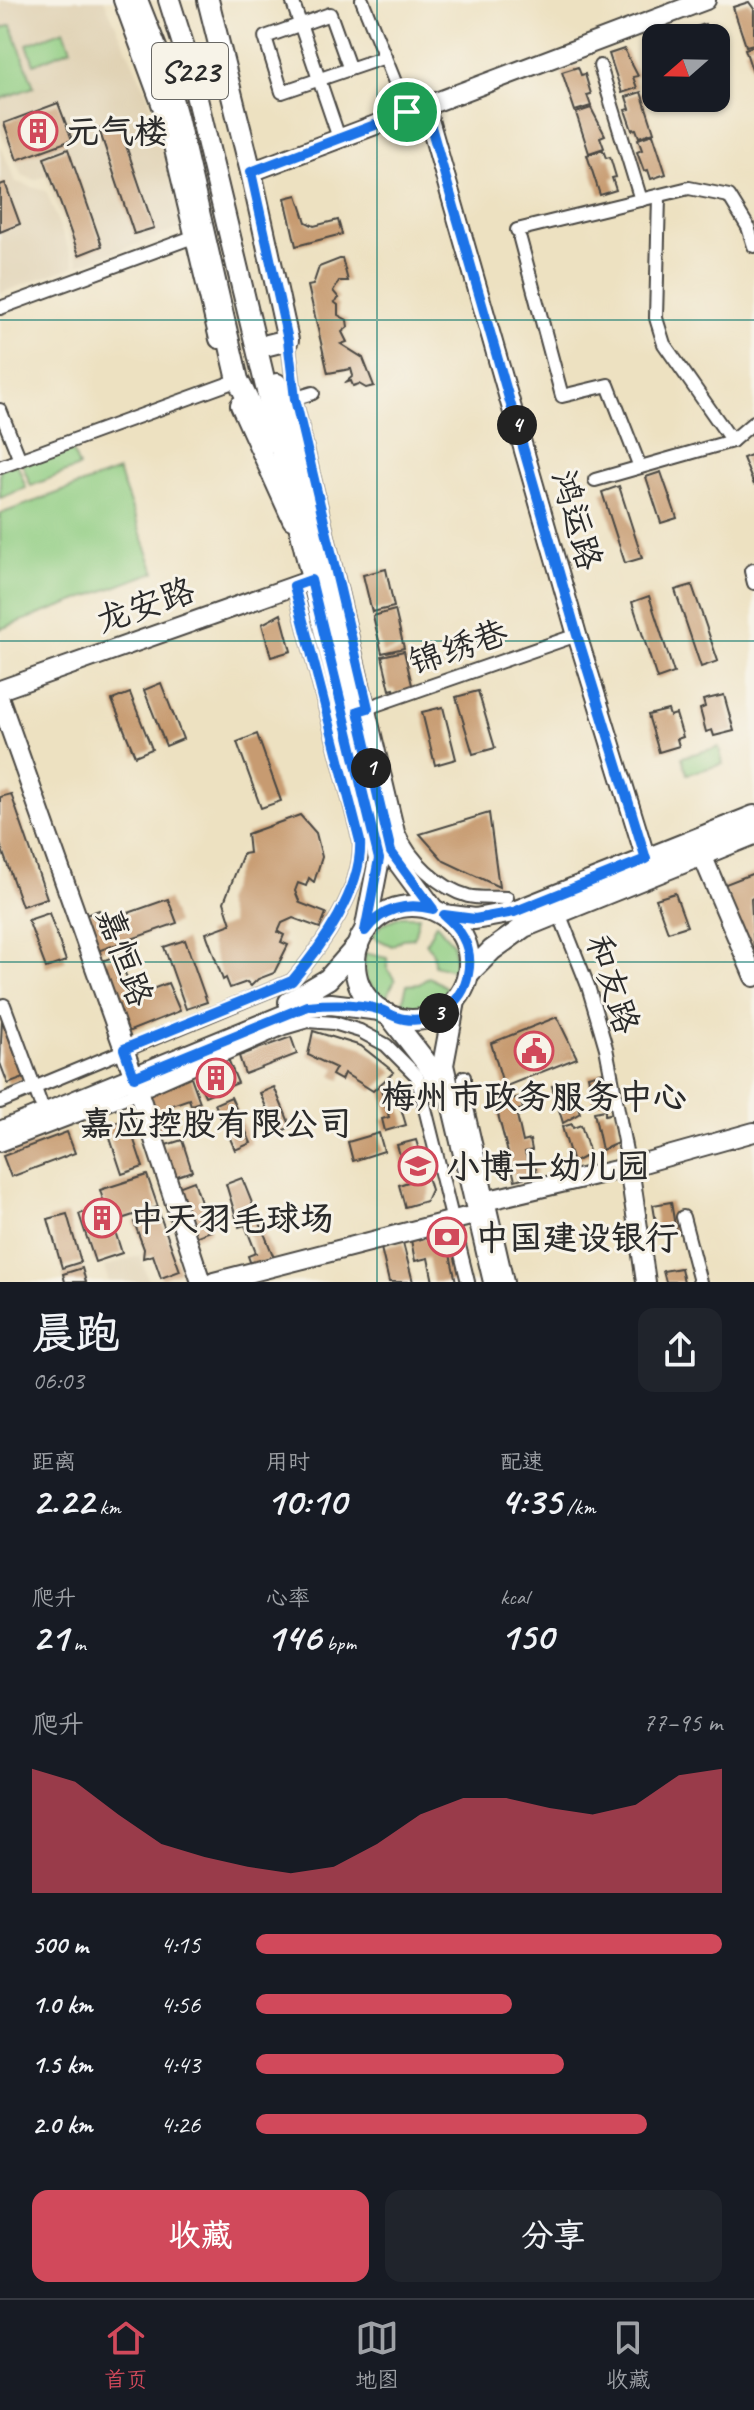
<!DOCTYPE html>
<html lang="zh">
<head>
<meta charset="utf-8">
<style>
  :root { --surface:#171b24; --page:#20242c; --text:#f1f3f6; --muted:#9ea1a6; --line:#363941; --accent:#d1495b }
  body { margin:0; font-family:Caveat,"LXGW WenKai TC",sans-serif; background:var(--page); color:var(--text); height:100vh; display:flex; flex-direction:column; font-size:30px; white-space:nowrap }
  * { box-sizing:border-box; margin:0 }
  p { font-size:26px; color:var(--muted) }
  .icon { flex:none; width:44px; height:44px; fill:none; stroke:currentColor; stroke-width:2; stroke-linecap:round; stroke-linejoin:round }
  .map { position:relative; height:1282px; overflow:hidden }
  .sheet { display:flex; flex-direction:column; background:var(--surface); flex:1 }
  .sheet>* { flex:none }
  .needle { width:52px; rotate:250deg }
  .tools { position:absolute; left:642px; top:24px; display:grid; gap:16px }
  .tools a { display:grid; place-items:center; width:88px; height:88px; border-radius:16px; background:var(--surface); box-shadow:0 2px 6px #0004; font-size:40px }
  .pin { position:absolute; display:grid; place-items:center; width:68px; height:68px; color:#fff; margin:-34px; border:4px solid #fff; border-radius:50%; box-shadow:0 2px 8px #0007 }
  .km { position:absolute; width:40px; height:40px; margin:-20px; border-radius:50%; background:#222; color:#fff; font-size:22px; line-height:40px; text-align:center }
  .round { display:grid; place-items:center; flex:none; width:84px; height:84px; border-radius:16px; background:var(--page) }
  .overview { display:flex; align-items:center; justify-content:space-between; height:136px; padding:0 32px }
  h1 { font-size:44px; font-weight:800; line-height:60px }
  .metrics { display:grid; grid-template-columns:repeat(3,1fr); gap:12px; height:136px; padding:8px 32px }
  .metrics div { display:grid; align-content:center }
  .metrics b { font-size:40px; font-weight:800 }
  .metrics small { font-size:22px; font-weight:400 }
  .metrics p { font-size:22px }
  .chart { height:224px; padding:16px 32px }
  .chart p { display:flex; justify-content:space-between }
  .chart svg { width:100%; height:144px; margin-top:8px; fill:var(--accent); opacity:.7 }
  .cta { display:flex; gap:16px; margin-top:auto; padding:16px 32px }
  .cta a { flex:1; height:92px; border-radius:16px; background:var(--accent); color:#fff; font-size:32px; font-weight:800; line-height:92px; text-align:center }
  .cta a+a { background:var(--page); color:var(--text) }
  ul { padding:0 32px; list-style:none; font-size:26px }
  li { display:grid; grid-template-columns:128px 96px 1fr; align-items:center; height:60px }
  li i { height:20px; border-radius:10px; background:var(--accent) }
  .tab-bar { display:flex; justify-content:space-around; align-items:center; height:112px; border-top:2px solid var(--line); background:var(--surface); font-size:22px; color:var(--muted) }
  .tab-bar a { display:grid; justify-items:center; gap:4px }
  .tab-bar .active { color:var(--accent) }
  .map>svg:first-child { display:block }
</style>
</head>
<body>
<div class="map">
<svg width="754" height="1282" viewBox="0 0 754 1282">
  <rect width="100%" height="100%" fill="#f7f3e8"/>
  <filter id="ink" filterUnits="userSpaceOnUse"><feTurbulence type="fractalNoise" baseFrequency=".0125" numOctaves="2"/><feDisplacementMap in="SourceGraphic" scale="16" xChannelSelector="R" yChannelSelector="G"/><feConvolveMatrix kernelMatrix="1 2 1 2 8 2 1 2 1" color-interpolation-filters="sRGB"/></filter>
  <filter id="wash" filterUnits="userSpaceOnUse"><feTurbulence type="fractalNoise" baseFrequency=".006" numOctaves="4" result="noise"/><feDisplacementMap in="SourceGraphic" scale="32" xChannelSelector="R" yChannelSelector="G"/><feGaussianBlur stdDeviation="1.8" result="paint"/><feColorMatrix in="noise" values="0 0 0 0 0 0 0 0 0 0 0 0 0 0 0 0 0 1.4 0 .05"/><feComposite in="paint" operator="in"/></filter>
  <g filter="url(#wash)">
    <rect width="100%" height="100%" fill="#ede1c1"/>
    <g fill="#e0d2b4">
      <polygon points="0,0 104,0 148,95 184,227 79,265 46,176 34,180 22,175 0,131"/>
      <polygon points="0,145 16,182 46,191 75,266 0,293"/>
      <polygon points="140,1255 149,1282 109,1282 104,1267"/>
    </g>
    <g fill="#92ce84" stroke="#5e7c58" stroke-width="2">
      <polygon points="11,25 34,87 0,99 0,29"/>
      <polygon points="64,30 71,49 34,64 27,44"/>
      <polygon points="69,442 79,467 31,486 21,461"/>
      <polygon points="17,463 26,488 0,498 0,469"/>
      <polygon points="118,471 155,572 0,629 0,514"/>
      <polygon points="719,747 723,764 687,774 682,757"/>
      <polygon points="401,916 419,916 414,938 402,939 392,946 371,936 384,923"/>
      <polygon points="436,923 453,944 456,971 434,965 433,953 426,943"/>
      <polygon points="364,953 387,958 388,970 395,980 384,1001 366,980"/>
      <polygon points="429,977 449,989 428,1006 401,1008 407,985 419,984"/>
    </g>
    <g id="blocks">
      <g fill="#c79b71">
        <polygon points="749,2 754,9 754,44 746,46 733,7"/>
        <polygon points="705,24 714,38 693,38 690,29"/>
        <polygon points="754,46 754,73 753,73 745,49"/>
        <polygon points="624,49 638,76 633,77 637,88 622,93 609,54"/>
        <polygon points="578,67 581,75 585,74 591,94 587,95 591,106 575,111 562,72"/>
        <polygon points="641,92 654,132 639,137 636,129 632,130 625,110 630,109 626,97"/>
        <polygon points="58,103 72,140 17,160 4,123"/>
        <polygon points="591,108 605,135 600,137 604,148 589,153 576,113"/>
        <polygon points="118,122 154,228 134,234 99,129"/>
        <polygon points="653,134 666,174 651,179 648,170 644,171 637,152 642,150 638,139"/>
        <polygon points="68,149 102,246 79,255 44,158"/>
        <polygon points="603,150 606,158 610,157 616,177 612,178 616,190 600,195 587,155"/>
        <polygon points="5,183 20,224 0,232 0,185"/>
        <polygon points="297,195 306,222 314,226 338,220 342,234 296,246 285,198"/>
        <polygon points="342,258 348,281 339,281 333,291 339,298 334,302 338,305 338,315 347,320 348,327 342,332 347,342 341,344 363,358 374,386 366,388 359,384 353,386 351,381 345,383 353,376 351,369 328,373 308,286 313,285 319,267"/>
        <polygon points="754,454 754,485 743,458"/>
        <polygon points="661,472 677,518 661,523 646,477"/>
        <polygon points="619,486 642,558 625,563 602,492"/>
        <polygon points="386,569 394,607 372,612 363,575"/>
        <polygon points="692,585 718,661 701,667 675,590"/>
        <polygon points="649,596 674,673 657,679 632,602"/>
        <polygon points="395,610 404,648 382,653 373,616"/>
        <polygon points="281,614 291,651 271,657 262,624"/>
        <polygon points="404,651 413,689 395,693 394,689 390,690 382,656"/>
        <polygon points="161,683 183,739 166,746 144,690"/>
        <polygon points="478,691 495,748 473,754 456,697"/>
        <polygon points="130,693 152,749 135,756 112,700"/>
        <polygon points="724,695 734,731 714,736 712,730 706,732 700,709 705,707 703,700"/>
        <polygon points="443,707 456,759 435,765 422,712"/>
        <polygon points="668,710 670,716 676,714 683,737 677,739 679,746 659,752 648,715"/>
        <polygon points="257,734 281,801 261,808 237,742"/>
        <polygon points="11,794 47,898 22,906 0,844 0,797"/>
        <polygon points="489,813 499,887 444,861 420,834"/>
        <polygon points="300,815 316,833 322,857 314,882 309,878 306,886 298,883 295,891 300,903 326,913 320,928 293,918 282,923 278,932 284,935 281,942 288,945 274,973 258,979 251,986 247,982 230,988 226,978 223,980 206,933 231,924 224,902 243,854 249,853 247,834"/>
        <polygon points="754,873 754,897 751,899 754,949 749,950 723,885"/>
        <polygon points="675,893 687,926 668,932 656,899"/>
        <polygon points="168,899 177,923 95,952 83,916 99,910 103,922"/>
        <polygon points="49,913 66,961 46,968 28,920"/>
        <polygon points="185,940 207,1002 186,1009 164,947"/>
        <polygon points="118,955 134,996 168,983 180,1011 125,1033 97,963"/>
        <polygon points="557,1017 577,1058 504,1087 491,1043"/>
        <polygon points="2,1020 24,1078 8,1084 0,1063"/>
        <polygon points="313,1031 361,1046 394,1072 373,1091 344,1073 341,1080 332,1075 336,1068 308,1055"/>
        <polygon points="291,1037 297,1054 245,1074 239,1056"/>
        <polygon points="228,1059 238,1083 205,1096 195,1073"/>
        <polygon points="604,1072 610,1101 594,1104 588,1076"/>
        <polygon points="190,1074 200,1102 191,1105 189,1099 169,1106 177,1128 159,1135 143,1091"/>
        <polygon points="562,1084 563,1088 571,1085 580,1113 563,1123 552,1086"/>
        <polygon points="394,1085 406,1125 385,1131 382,1119 389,1117 381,1089"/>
        <polygon points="274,1087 291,1127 277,1133 260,1093"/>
        <polygon points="231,1097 251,1143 235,1150 215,1104"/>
        <polygon points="520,1097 523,1109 516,1111 523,1142 530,1140 532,1150 525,1152 529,1166 535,1164 537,1174 515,1180 495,1103"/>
        <polygon points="605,1110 605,1115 614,1113 620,1142 602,1150 594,1112"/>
        <polygon points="127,1119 143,1167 122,1174 106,1126"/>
        <polygon points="572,1124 573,1128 581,1125 590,1154 573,1163 562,1127"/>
        <polygon points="67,1132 75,1153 11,1177 3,1156"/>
        <polygon points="379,1133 384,1151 353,1161 348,1142"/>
        <polygon points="182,1140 192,1171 174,1177 163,1146"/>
        <polygon points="416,1140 431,1190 426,1201 405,1207 399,1185 408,1182 397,1145"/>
        <polygon points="147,1175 158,1207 112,1222 122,1253 95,1262 79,1214 105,1206 100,1190"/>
        <polygon points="242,1178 274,1258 252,1267 248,1256 256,1253 245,1225 239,1227 226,1184"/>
        <polygon points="194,1181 211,1231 195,1237 178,1187"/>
        <polygon points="671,1202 676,1232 658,1235 653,1205"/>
        <polygon points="159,1213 180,1271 161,1278 153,1255 143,1258 144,1249 134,1222"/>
        <polygon points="67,1214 81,1262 62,1268 48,1219"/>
        <polygon points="437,1235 438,1242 447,1240 456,1282 433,1282 428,1258 415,1261 411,1240"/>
        <polygon points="403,1243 413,1282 389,1282 381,1248"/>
        <polygon points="82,1268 86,1282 65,1282 63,1274"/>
        <polygon points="681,1268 684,1282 666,1282 663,1271"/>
      </g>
    </g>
  </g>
  <g filter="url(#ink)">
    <use href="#blocks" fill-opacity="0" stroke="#484642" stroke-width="2"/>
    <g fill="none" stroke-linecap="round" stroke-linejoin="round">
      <g stroke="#484642" stroke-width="16">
        <g id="street">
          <polyline points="292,0 339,138"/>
          <polyline points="362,0 407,112"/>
          <polyline points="600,66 641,200"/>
          <polyline points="349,67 330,14 265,37 282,92 385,57"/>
          <polyline points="659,196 656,318 664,344 732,441"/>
          <polyline points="517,230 689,188 729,196 748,227 754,246"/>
          <polyline points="520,239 562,396 608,385 640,467"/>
          <polyline points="0,308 193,237"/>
          <path d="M288,340l7,59 103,433c11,27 41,56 70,64 12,3 27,1 39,2"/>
          <polyline points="289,400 313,393"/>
          <polyline points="0,410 20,460"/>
          <polyline points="0,467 230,383"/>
          <polyline points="595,480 732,441 754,422"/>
          <polyline points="754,570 751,571 754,583"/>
          <polyline points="361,710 577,635"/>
          <polyline points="559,913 588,986 606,1048 629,1167"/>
          <polyline points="0,1007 4,1005 40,1102"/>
          <polyline points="464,1077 464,1095 507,1282"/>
          <path d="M0,1102l292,-121c30,-35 71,-92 68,-140l-66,-255"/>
          <polyline points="0,1145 139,1092 284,1028 308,1021 334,1023 360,1031 386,1045 417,1076 468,1282"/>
          <polyline points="683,1217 700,1282"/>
        </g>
      </g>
      <g stroke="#484642" stroke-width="22">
        <g id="secondary">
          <polyline points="123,0 167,120 219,339"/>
          <polyline points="425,106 577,635 646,859"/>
          <polyline points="251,172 706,0"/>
          <polyline points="240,405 292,520"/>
          <polyline points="0,690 311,580"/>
          <polyline points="0,700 130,1066 201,1282"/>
          <polyline points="702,855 754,977"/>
          <polyline points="629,1167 646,1282"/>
          <polyline points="476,1203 629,1167 754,1132"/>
          <polyline points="214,1282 466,1217"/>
        </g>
      </g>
      <g stroke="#484642" stroke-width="24">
        <g id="primary">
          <polyline points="137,0 162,63 177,117 238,380 269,443"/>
          <polyline points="169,0 187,57 379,859 365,931"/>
          <polyline points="208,0 251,172 288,340 268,345"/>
          <polyline points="277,384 391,852 433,909"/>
          <circle cx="412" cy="963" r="57"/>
          <polyline points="444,915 475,919 514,912 754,816"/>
          <polyline points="468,974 492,950 524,927 754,834"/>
          <polyline points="455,1001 443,1065 494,1282"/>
          <polyline points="289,1002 328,979 358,945"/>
          <polyline points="389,1015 432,1070 437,1091"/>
          <polyline points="0,1132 307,1006 331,1004 380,1010"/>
        </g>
      </g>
      <use href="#street" stroke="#fff" stroke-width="12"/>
      <use href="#secondary" stroke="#fff" stroke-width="18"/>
      <use href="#primary" stroke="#fff" stroke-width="20"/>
    </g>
  </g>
  <g fill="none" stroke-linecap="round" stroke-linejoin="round" filter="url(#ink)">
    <g stroke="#fff" stroke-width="16">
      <path id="route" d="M425,106l152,529 69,224 -132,53 -39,7 -31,-4c18,15 29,35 24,59 -5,30 -35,50 -64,45 -9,-1 -15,-6 -23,-9 -22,-7 -51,-6 -74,-4l-173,71 -10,-28 168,-68c30,-35 71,-92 68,-140l-66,-255 17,-6 68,279 -14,72c17,-23 42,-29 68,-22l-42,-57 -33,-141 10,-3 -73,-309 -7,-59 -37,-168z"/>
    </g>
    <use href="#route" stroke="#1a73e8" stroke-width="10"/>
  </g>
  <path fill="none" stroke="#0f766e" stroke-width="2" stroke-opacity="0.55" d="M377,0v1282M0,320h754M0,641h754M0,962h754"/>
  <defs>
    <g id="building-ring" transform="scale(2)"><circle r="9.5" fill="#f7f3e8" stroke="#d1495b" stroke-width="1.5"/><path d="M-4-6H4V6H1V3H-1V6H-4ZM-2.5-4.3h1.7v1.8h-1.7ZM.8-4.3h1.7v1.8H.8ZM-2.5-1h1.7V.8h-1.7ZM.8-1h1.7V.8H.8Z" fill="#d1495b"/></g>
    <g id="civic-ring" transform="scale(2)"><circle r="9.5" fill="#f7f3e8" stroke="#d1495b" stroke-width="1.5"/><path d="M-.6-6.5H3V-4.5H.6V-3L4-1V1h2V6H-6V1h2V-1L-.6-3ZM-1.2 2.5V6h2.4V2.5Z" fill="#d1495b"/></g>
    <g id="school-ring" transform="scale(2)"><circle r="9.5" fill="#f7f3e8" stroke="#d1495b" stroke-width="1.5"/><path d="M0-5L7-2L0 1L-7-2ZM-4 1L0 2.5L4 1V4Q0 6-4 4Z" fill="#d1495b"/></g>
    <g id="bank-ring" transform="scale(2)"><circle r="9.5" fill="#f7f3e8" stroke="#d1495b" stroke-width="1.5"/><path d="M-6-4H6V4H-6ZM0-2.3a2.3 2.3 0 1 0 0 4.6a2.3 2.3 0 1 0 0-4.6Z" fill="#d1495b"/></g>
  </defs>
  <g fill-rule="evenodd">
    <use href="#building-ring" x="38" y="131"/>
    <use href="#civic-ring" x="534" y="1051"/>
    <use href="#building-ring" x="216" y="1078"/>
    <use href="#school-ring" x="418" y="1166"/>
    <use href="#building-ring" x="102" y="1218"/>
    <use href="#bank-ring" x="447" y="1237"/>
  </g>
  <g text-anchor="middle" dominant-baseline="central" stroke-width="6" stroke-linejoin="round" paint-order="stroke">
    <rect fill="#f7f3e8" stroke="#686764" stroke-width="2" x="152" y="43" width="76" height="56" rx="6"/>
    <g font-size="32" font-weight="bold" fill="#2b2b2b">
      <text x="190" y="71">S223</text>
    </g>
    <g font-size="34" font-weight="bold" fill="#2b2b2b" stroke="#f7f3e8" text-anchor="start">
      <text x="66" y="131">元气楼</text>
      <text x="534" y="1096" text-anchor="middle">梅州市政务服务中心</text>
      <text x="216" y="1123" text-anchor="middle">嘉应控股有限公司</text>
      <text x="446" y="1166">小博士幼儿园</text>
      <text x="130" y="1218">中天羽毛球场</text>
      <text x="475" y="1237">中国建设银行</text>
    </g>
    <g font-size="34" fill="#2b2b2b" stroke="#f7f3e8">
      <text transform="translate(577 520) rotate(74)">鸿运路</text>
      <text transform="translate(145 605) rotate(-19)">龙安路</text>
      <text transform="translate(458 647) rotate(-19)">锦绣巷</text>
      <text transform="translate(125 957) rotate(70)">嘉恒路</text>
      <text transform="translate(613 984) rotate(72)">和友路</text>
    </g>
  </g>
</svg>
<div class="tools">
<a><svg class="needle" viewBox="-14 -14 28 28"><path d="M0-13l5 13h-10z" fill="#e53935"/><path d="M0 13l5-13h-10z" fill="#9ea1a6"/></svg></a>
</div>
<div class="pin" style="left:407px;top:112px;background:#1e9e55"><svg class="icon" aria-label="arrive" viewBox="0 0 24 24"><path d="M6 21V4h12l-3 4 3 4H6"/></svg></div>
<b class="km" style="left:371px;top:768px">1</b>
<b class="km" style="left:439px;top:1013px">3</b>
<b class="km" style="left:517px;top:425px">4</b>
</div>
<section class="sheet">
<div class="overview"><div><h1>晨跑</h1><p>06:03</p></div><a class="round"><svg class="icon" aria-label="share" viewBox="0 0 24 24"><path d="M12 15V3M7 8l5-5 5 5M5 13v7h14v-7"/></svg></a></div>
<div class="metrics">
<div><p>距离</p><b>2.22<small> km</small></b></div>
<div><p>用时</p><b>10:10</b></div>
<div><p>配速</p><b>4:35<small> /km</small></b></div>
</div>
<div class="metrics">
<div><p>爬升</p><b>21<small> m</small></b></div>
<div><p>心率</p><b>146<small> bpm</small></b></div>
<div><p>kcal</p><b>150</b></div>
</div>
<div class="chart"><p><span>爬升</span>77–95 m</p>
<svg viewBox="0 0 160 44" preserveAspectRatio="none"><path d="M0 44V6L10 10L20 20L30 29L40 33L50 36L60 38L70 36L80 29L90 20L100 15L110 15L120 18L130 20L140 17L150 8L160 6V44z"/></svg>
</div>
<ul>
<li><b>500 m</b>4:15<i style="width:100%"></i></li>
<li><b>1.0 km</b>4:56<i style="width:55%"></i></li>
<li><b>1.5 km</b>4:43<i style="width:66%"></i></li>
<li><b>2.0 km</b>4:26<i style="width:84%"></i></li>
</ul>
<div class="cta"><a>收藏</a><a>分享</a></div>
</section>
<nav class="tab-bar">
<a class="active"><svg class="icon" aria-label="home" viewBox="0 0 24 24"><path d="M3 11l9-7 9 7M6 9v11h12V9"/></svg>首页</a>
<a><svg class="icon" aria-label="map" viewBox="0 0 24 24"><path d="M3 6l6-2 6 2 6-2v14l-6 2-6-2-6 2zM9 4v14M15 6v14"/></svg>地图</a>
<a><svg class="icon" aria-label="saved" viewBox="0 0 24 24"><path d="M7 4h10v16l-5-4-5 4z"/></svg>收藏</a>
</nav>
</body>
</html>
